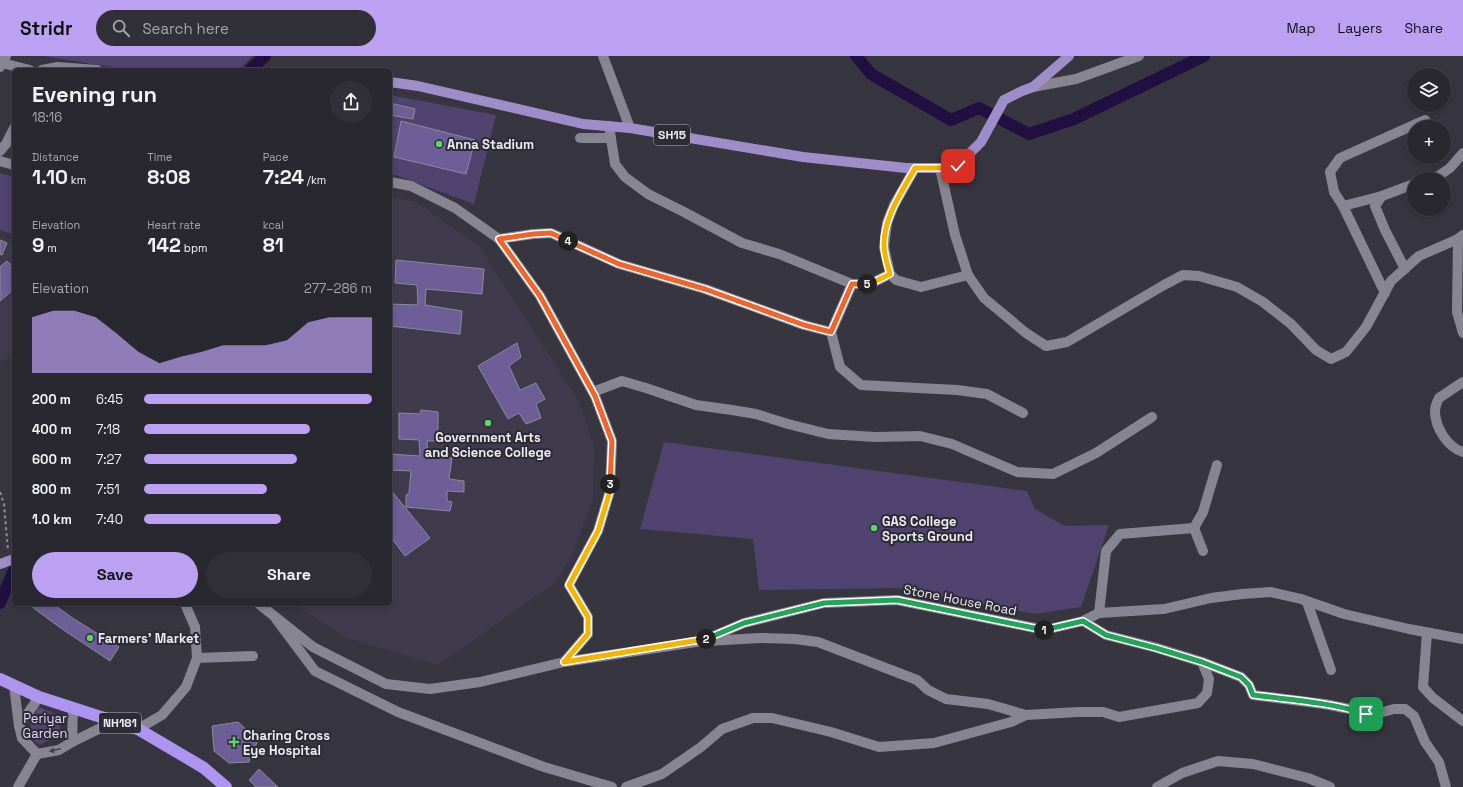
<!DOCTYPE html>
<html lang="en">
<head>
<meta charset="utf-8">
<style>
  :root { --surface:#292830; --page:#313038; --text:#f1f3f6; --muted:#a5a6ab; --line:#45444c; --accent:#bca0f2 }
  body { margin:0; font-family:"Space Grotesk",sans-serif; background:var(--page); color:var(--text); height:100vh; display:flex; flex-direction:column; font-size:15px; white-space:nowrap }
  * { box-sizing:border-box; margin:0 }
  p { font-size:13px; color:var(--muted) }
  .icon { flex:none; width:22px; height:22px; fill:none; stroke:currentColor; stroke-width:2; stroke-linecap:round; stroke-linejoin:round }
  .map { position:relative; flex:1; overflow:hidden }
  .details { position:absolute; left:12px; top:12px; width:380px; height:538px; display:flex; flex-direction:column; background:var(--surface); border-radius:6px; box-shadow:0 2px 6px #0003,0 0 0 1px var(--line) }
  .details>* { flex:none }
  .tools { position:absolute; left:1407px; top:12px; display:grid; gap:8px }
  .tools a { display:grid; place-items:center; width:44px; height:44px; border-radius:50%; background:var(--surface); box-shadow:0 2px 6px #0003,0 0 0 1px var(--line); font-size:20px }
  .pin { position:absolute; display:grid; place-items:center; width:34px; height:34px; color:#fff; margin:-17px; border-radius:8px; box-shadow:0 2px 6px #0006 }
  .km { position:absolute; width:20px; height:20px; margin:-10px; border-radius:50%; background:#222; color:#fff; font-size:11px; line-height:20px; text-align:center }
  .round { display:grid; place-items:center; flex:none; width:42px; height:42px; border-radius:21px; background:var(--page) }
  .headline { display:flex; align-items:center; justify-content:space-between; height:68px; padding:0 20px }
  h1 { font-size:22px; font-weight:700; line-height:30px }
  .stats { display:grid; grid-template-columns:repeat(3,1fr); gap:6px; height:68px; padding:4px 20px }
  .stats div { display:grid; align-content:center }
  .stats b { font-size:20px; font-weight:700 }
  .stats small { font-size:11px; font-weight:400 }
  .stats p { font-size:11px }
  .chart { height:112px; padding:8px 20px }
  .chart p { display:flex; justify-content:space-between }
  .chart svg { width:100%; height:72px; margin-top:4px; fill:var(--accent); opacity:.7 }
  .cta { display:flex; gap:8px; margin-top:auto; padding:8px 20px }
  .cta a { flex:1; height:46px; border-radius:24px; background:var(--accent); color:#111; font-size:16px; font-weight:700; line-height:46px; text-align:center }
  .cta a+a { background:var(--page); color:var(--text) }
  ul { padding:0 20px; list-style:none; font-size:13px }
  li { display:grid; grid-template-columns:64px 48px 1fr; align-items:center; height:30px }
  li i { height:10px; border-radius:5px; background:var(--accent) }
  header { display:flex; align-items:center; gap:24px; box-sizing:border-box; height:56px; padding:0 20px; background:var(--accent); color:#111 }
  header strong { font-size:19px }
  nav { display:flex; gap:22px; margin-inline-start:auto; font-size:14px }
  .search { width:280px; height:36px; background:var(--page); display:flex; align-items:center; gap:10px; box-sizing:border-box; padding:0 14px; border-radius:22px; color:var(--muted); font-size:15px }
  .map>svg:first-child { display:block }
</style>
</head>
<body>
<header>
<strong>Stridr</strong>
<div class="search"><svg class="icon" aria-label="search" viewBox="0 0 24 24"><circle cx="10" cy="10" r="6"/><path d="M15 15l6 6"/></svg>Search here</div>
<nav><a>Map</a><a>Layers</a><a>Share</a></nav>
</header>
<div class="map">
<svg width="1463" height="731" viewBox="0 0 1463 731">
  <defs>
    <pattern id="park-tufts" width="24" height="20" patternUnits="userSpaceOnUse"><rect width="24" height="20" fill="#504370"/><path d="M3 7l-1-3M5 7V3M7 7l1-3M15 17l-1-3M17 17v-4M19 17l1-3" fill="none" stroke="#6a5e85"/></pattern>
  </defs>
  <rect width="100%" height="100%" fill="#373540"/>
  <g fill="#3f3b4c">
    <polygon points="390,141 416,146 479,190 578,344 594,390 593,442 574,496 556,526 438,609 347,582 293,548 390,548"/>
    <polygon points="0,181 14,187 14,300 0,306"/>
  </g>
  <polygon fill="url(#park-tufts)" points="35,649 60,660 60,678 40,689 31,682 30,654"/>
  <g fill="#504370">
    <polygon points="44,0 252,0 239,14 129,14"/>
    <polygon points="390,39 496,59 474,148 390,117"/>
    <polygon points="0,117 14,121 14,179 0,174"/>
    <polygon points="664,386 1027,435 1035,453 1065,470 1109,469 1081,551 1035,558 899,532 759,534 753,483 640,473"/>
  </g>
  <g fill="none" stroke-linecap="round" stroke-linejoin="round">
    <g stroke="#220f42" stroke-width="12">
      <polyline points="856,0 871,18 951,64 979,52 1029,78 1074,63 1204,0"/>
      <polyline points="250,14 265,0"/>
      <polyline points="0,547 14,514"/>
    </g>
  </g>
  <g fill="#6e5e97" stroke="#8d8a97">
    <polygon points="390,47 415,53 413,63 390,59"/>
    <polygon points="401,65 475,84 466,118 394,101"/>
    <polygon points="0,184 7,187 2,199 0,198"/>
    <polygon points="396,204 484,213 482,238 426,233 425,249 462,255 460,278 390,270 390,248 418,249 417,229 395,227"/>
    <polygon points="7,205 14,212 14,235 13,234 0,245 0,211"/>
    <polygon points="517,287 521,301 509,310 520,334 536,327 545,343 536,348 541,362 526,368 519,357 508,363 478,310"/>
    <polygon points="421,354 438,356 438,385 427,385 428,399 452,402 449,423 464,425 464,436 447,435 447,445 452,446 450,455 406,451 406,439 409,437 411,415 390,414 390,398 420,400 419,384 399,383 399,357 420,358"/>
    <polygon points="390,433 430,482 405,500 390,480"/>
    <polygon points="28,548 53,548 74,563 119,591 110,605 62,573"/>
    <polygon points="238,666 258,684 249,706 229,707 214,695 212,670"/>
    <polygon points="259,713 278,731 256,731 249,724"/>
  </g>
  <g fill="none" stroke-linecap="round" stroke-linejoin="round">
    <polyline stroke="#918f98" stroke-width="2" stroke-dasharray="3 3" stroke-linecap="butt" points="0,436 4,448 8,494"/>
    <g stroke="#888592" stroke-width="10">
      <polyline points="2,7 30,14"/>
      <polyline points="42,14 58,11 97,14"/>
      <polyline points="609,70 615,108 625,121 648,138 684,156 742,187 779,198 852,228 870,228 890,218"/>
      <polyline points="580,82 611,82"/>
      <polyline points="0,95 6,88 14,72"/>
      <polyline points="0,105 14,109"/>
      <polyline points="915,112 894,149 887,167 884,191 890,218 896,224 921,231 968,219"/>
      <polyline points="940,112 955,179 968,219 984,242 1026,277 1046,290 1067,286 1164,229 1183,219 1199,220 1237,231 1263,246 1291,268 1316,294 1331,303 1346,296 1366,271 1391,225 1419,200 1458,183 1463,179"/>
      <polyline points="1434,123 1450,112 1463,97"/>
      <polyline points="1343,150 1382,140"/>
      <polyline points="499,183 533,178 551,177 619,208 705,233 804,269 831,276 840,311 861,329 957,334 987,338 1023,357"/>
      <polyline points="1458,183 1457,256 1463,277"/>
      <polyline points="1405,213 1385,174 1375,150 1382,140 1414,128"/>
      <polyline points="1385,237 1343,150 1334,136 1330,116 1340,102 1425,64"/>
      <polyline points="831,276 852,228"/>
      <path d="M1463,326l-24,16c-2,4 -4,9 -4,13 0,16 12,36 28,41"/>
      <polyline points="593,336 622,325 646,332 696,349 732,354 756,358 788,368 828,378 875,381 920,380 952,388 1017,416 1053,418 1096,397 1152,361"/>
      <polyline points="1307,546 1331,614"/>
      <polyline points="1099,557 1164,553 1211,542 1242,538 1271,536 1301,543 1344,558 1409,573 1463,583"/>
      <polyline points="276,563 315,615 398,656 544,711 612,731"/>
      <polyline points="1427,577 1423,631 1433,642 1463,665"/>
      <polyline points="197,602 253,600"/>
      <polyline points="1202,606 1241,621 1249,629 1253,639 1324,648 1350,653 1366,658 1379,657 1394,653 1405,653 1414,660 1425,686 1439,706 1446,731"/>
      <polyline points="626,731 662,718 701,691 722,673 753,662 772,662 793,667 831,676 879,691 934,687 1011,666 1026,659"/>
      <polyline points="1157,731 1182,717 1218,705 1253,708 1308,722 1330,731"/>
    </g>
    <g stroke="#888592" stroke-width="10">
      <polyline points="603,0 630,72"/>
      <polyline points="0,11 6,0"/>
      <polyline points="1033,31 1076,23 1139,0"/>
      <polyline points="1194,472 1203,456 1217,409"/>
      <polyline points="259,548 313,591 386,628 430,633 480,626 564,606 588,578 588,561 569,529 598,475 610,435 612,385 595,340 540,240 499,183 455,152 411,130 390,126"/>
      <polyline points="708,585 760,582 795,583 818,586 917,624 928,634 946,643 988,648 1026,659 1078,656 1103,656 1119,661 1198,647 1207,637 1209,623 1202,606 1157,592 1106,579 1083,565"/>
      <polyline points="564,606 702,585 744,567 824,547 897,544 1045,574 1083,565 1099,557 1106,495 1120,478 1194,472 1203,495"/>
      <polyline points="14,630 19,670 22,682 37,698"/>
      <polyline points="19,670 39,641"/>
      <polyline points="138,673 162,659 186,631 197,602 195,571 185,548"/>
      <polyline points="72,686 73,652"/>
      <polyline points="37,698 59,694 72,686 115,665"/>
      <polyline points="18,731 37,698"/>
    </g>
    <g stroke="#9f8dca" stroke-width="10">
      <polyline points="390,26 418,30 583,68 630,72 803,101 906,112 951,112 958,109 981,86 1004,44 1022,35 1033,31 1069,0"/>
      <polyline points="0,508 14,503"/>
    </g>
    <polyline stroke="#ae93f0" stroke-width="12" points="0,623 39,641 138,673 204,712 226,731"/>
  </g>
  <defs><path id="oneway-solid" d="M-6-.8H1V-3.2L6.5 0L1 3.2V.8H-6Z"/></defs>
  <use fill="#44424c" href="#oneway-solid" transform="translate(55 694) rotate(166)"/>
  <g fill="none" stroke-linecap="round" stroke-linejoin="round">
    <g stroke="#fff" stroke-width="8">
      <path id="split-1" d="M1044,574l39,-9 23,14 50,13 46,14 39,15 8,8 4,10c38,5 77,7 113,19"/>
    </g>
    <g stroke="#fff" stroke-width="8">
      <polyline id="split-2" points="706,583 744,567 824,547 897,544 1044,574"/>
    </g>
    <g stroke="#fff" stroke-width="8">
      <polyline id="split-3" points="610,428 610,435 598,475 569,529 588,561 588,578 564,606 706,583"/>
    </g>
    <g stroke="#fff" stroke-width="8">
      <polyline id="split-4" points="568,185 551,177 533,178 499,183 540,240 595,340 612,385 610,428"/>
    </g>
    <g stroke="#fff" stroke-width="8">
      <polyline id="split-5" points="568,185 619,208 705,233 804,269 831,276 852,228 867,228"/>
    </g>
    <g stroke="#fff" stroke-width="8">
      <path id="split-6" d="M867,228h3l20,-10c-2,-8 -6,-19 -6,-28 -1,-28 18,-54 31,-78h36l7,-2"/>
    </g>
    <use href="#split-1" stroke="#22a559" stroke-width="5"/>
    <use href="#split-2" stroke="#22a559" stroke-width="5"/>
    <use href="#split-3" stroke="#f5b400" stroke-width="5"/>
    <use href="#split-4" stroke="#f0652b" stroke-width="5"/>
    <use href="#split-5" stroke="#f0652b" stroke-width="5"/>
    <use href="#split-6" stroke="#f5b400" stroke-width="5"/>
  </g>
  <g fill="#5ed56c" stroke="#2d2b35" stroke-width="1.5">
    <circle cx="439" cy="88" r="4"/>
    <circle cx="488" cy="367" r="4"/>
    <circle cx="874" cy="472" r="4"/>
    <circle cx="90" cy="582" r="4"/>
    <path d="M232 680h4v4h4v4h-4v4h-4v-4h-4v-4h4z"/>
  </g>
  <g text-anchor="middle" dominant-baseline="central" stroke-width="4" stroke-linejoin="round" paint-order="stroke">
    <g fill="#2d2b35" stroke="#b3b1b9" stroke-width="1">
      <rect x="654" y="69" width="36" height="20" rx="3"/>
      <rect x="99" y="657" width="42" height="20" rx="3"/>
    </g>
    <g font-size="12" font-weight="bold" fill="#edebf2">
      <text x="672" y="79">SH15</text>
      <text x="120" y="667">NH181</text>
    </g>
    <g font-size="13" font-weight="bold" fill="#edebf2" stroke="#2d2b35" text-anchor="start">
      <text x="447" y="88">Anna Stadium</text>
      <text x="488" y="381" text-anchor="middle">Government Arts<tspan x="488" dy="15">and Science College</tspan></text>
      <text x="882" y="465">GAS College<tspan x="882" dy="15">Sports Ground</tspan></text>
      <text x="98" y="582">Farmers' Market</text>
      <text x="243" y="679">Charing Cross<tspan x="243" dy="15">Eye Hospital</tspan></text>
    </g>
    <g font-size="13" fill="#edebf2" stroke="#2d2b35">
      <text transform="translate(960 544) rotate(11)">Stone House Road</text>
    </g>
    <g font-size="13" fill="#e0d8fb" stroke="#2d2b35">
      <text x="45" y="662">Periyar<tspan x="45" dy="15">Garden</tspan></text>
    </g>
  </g>
</svg>
<div class="tools">
<a><svg class="icon" aria-label="layers" viewBox="0 0 24 24"><path d="M12 4l9 5-9 5-9-5zM3 14l9 5 9-5"/></svg></a>
<a>+</a>
<a>−</a>
</div>
<div class="pin" style="left:1366px;top:658px;background:#1e9e55"><svg class="icon" aria-label="arrive" viewBox="0 0 24 24"><path d="M6 21V4h12l-3 4 3 4H6"/></svg></div>
<div class="pin" style="left:958px;top:110px;background:#d93025"><svg class="icon" aria-label="check" viewBox="0 0 24 24"><path d="M5 12l5 5 9-10"/></svg></div>
<b class="km" style="left:1044px;top:574px">1</b>
<b class="km" style="left:706px;top:583px">2</b>
<b class="km" style="left:610px;top:428px">3</b>
<b class="km" style="left:568px;top:185px">4</b>
<b class="km" style="left:867px;top:228px">5</b>
<section class="details">
<div class="headline"><div><h1>Evening run</h1><p>18:16</p></div><a class="round"><svg class="icon" aria-label="share" viewBox="0 0 24 24"><path d="M12 15V3M7 8l5-5 5 5M5 13v7h14v-7"/></svg></a></div>
<div class="stats">
<div><p>Distance</p><b>1.10<small> km</small></b></div>
<div><p>Time</p><b>8:08</b></div>
<div><p>Pace</p><b>7:24<small> /km</small></b></div>
</div>
<div class="stats">
<div><p>Elevation</p><b>9<small> m</small></b></div>
<div><p>Heart rate</p><b>142<small> bpm</small></b></div>
<div><p>kcal</p><b>81</b></div>
</div>
<div class="chart"><p><span>Elevation</span>277–286 m</p>
<svg viewBox="0 0 160 44" preserveAspectRatio="none"><path d="M0 44V10L10 6L20 6L30 10L40 20L50 31L60 38L70 34L80 31L90 27L100 27L110 27L120 24L130 13L140 10L150 10L160 10V44z"/></svg>
</div>
<ul>
<li><b>200 m</b>6:45<i style="width:100%"></i></li>
<li><b>400 m</b>7:18<i style="width:73%"></i></li>
<li><b>600 m</b>7:27<i style="width:67%"></i></li>
<li><b>800 m</b>7:51<i style="width:54%"></i></li>
<li><b>1.0 km</b>7:40<i style="width:60%"></i></li>
</ul>
<div class="cta"><a>Save</a><a>Share</a></div>
</section>
</div>
</body>
</html>
